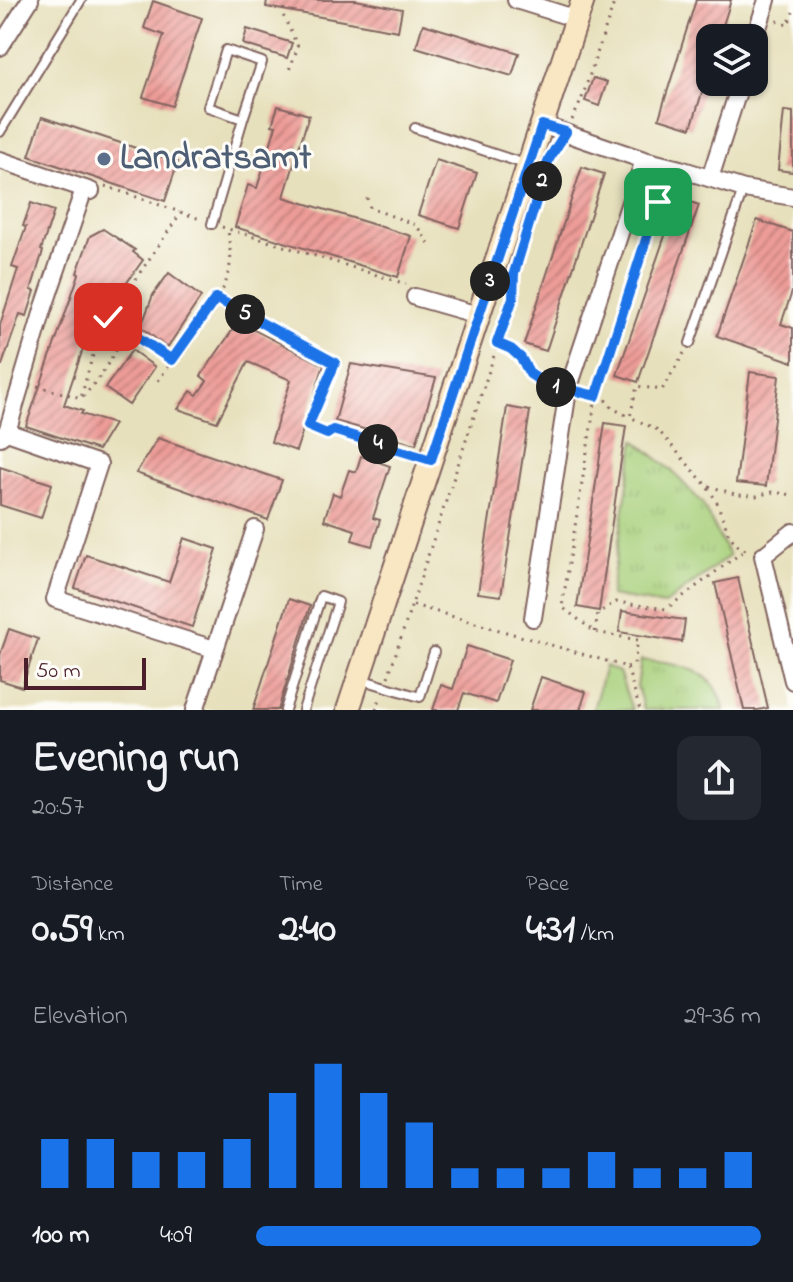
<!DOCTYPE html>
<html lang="en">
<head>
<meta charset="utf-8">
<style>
  :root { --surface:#171b24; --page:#242831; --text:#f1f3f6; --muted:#9ea1a6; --accent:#1a73e8 }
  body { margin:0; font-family:"Indie Flower",sans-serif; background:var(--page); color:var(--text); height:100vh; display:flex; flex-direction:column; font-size:30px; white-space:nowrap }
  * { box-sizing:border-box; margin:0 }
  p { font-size:26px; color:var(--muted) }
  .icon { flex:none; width:44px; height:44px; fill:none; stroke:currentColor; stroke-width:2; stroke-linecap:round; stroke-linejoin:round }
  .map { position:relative; height:710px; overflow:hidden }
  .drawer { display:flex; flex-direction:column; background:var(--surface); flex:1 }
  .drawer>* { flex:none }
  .controls { position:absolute; left:696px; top:24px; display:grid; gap:16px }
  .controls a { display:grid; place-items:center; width:72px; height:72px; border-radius:16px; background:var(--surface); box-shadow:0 2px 6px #0004; font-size:40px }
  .scale { position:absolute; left:24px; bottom:20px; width:122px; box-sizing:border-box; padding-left:8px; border:4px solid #4a1f2b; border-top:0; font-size:22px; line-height:28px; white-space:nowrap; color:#4a1f2b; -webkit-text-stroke:6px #fdfcf7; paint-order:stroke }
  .pin { position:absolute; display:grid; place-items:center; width:68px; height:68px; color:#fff; margin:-34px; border-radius:16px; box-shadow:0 4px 12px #0006 }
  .km { position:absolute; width:40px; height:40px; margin:-20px; border-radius:50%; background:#222; color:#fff; font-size:22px; line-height:40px; text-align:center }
  .round { display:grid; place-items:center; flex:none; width:84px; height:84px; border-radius:16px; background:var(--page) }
  .headline { display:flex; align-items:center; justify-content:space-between; height:136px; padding:0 32px }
  h1 { font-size:44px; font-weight:700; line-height:60px }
  .stats { display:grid; grid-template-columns:repeat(3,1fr); gap:12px; height:136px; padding:8px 32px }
  .stats div { display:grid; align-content:center }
  .stats b { font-size:40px; font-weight:700 }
  .stats small { font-size:22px; font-weight:400 }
  .stats p { font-size:22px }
  .chart { height:224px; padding:16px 32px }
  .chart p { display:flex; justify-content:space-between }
  .chart svg { width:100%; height:144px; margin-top:8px; stroke:var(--accent); stroke-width:6 }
  ul { padding:0 32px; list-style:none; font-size:26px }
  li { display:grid; grid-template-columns:128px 96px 1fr; align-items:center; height:60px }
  li i { height:20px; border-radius:10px; background:var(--accent) }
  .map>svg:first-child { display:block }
</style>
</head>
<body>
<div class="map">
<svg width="793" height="710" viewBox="0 0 793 710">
  <defs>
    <pattern id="park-tufts" width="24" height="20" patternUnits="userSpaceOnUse" patternTransform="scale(2)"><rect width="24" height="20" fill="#a8d07b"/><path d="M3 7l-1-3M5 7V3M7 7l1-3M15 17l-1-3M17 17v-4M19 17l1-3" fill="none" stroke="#92b26a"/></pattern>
    <pattern id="building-hatch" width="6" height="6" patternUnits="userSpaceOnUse" patternTransform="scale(2)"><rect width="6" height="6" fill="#ed9c98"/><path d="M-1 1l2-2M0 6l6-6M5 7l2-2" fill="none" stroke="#c27f7c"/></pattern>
  </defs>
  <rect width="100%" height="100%" fill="#fdfcf7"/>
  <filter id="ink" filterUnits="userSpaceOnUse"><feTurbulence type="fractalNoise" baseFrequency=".0125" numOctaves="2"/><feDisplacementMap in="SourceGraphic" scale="16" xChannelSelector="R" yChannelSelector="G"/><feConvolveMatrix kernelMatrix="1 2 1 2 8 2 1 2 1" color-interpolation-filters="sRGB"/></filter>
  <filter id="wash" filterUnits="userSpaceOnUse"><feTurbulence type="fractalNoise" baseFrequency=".006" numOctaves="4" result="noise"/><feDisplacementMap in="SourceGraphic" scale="32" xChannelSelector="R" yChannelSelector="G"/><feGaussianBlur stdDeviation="1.8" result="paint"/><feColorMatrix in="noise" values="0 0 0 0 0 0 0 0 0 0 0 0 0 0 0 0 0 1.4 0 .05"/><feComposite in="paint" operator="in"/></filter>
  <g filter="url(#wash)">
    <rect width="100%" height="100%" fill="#e7e0bc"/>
    <polygon fill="#a8d07b" stroke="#797853" stroke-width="2" points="605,666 619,672 632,710 593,710"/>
    <g fill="url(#park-tufts)" stroke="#797853" stroke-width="2">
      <polygon points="635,440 671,470 702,503 729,556 664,605 610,596"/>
      <path d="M641,660c36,4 76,7 83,50h-80l-7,-23z"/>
    </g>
    <g id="blocks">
      <g fill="url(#building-hatch)">
        <polygon points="267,0 356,0 402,9 398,31 266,7"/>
        <polygon points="696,0 731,0 719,38 710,38 710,67 691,128 659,118"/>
        <polygon points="153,1 202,18 172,106 143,97 164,35 144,28"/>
        <polygon points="423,24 519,53 512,76 416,47"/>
        <polygon points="247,29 292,43 287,58 243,44"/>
        <polygon points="593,78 607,82 599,106 585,101"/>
        <polygon points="278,106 309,115 284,197 411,236 398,277 235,227 248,185 257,188 276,126 272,125"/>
        <polygon points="784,111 793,112 793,172 778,170"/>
        <polygon points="42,117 178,162 165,201 29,156"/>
        <polygon points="436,160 477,173 459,228 418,215"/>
        <polygon points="582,167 604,174 546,351 524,344"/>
        <polygon points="678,198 699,205 638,382 617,375"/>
        <polygon points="31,203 54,211 41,250 43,251 31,290 35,291 27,316 20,314 2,365 0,365 0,325 18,269 12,267 26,227 23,226"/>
        <polygon points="757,220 793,232 793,289 781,324 793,328 793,362 717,336"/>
        <polygon points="103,229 135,250 133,252 143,260 123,288 107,283 87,337 64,405 83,411 81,414 114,424 98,450 26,426 79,274 77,273 90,236"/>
        <polygon points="169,273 201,297 167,348 141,327 153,295"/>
        <polygon points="238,322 324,365 296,451 271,442 291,380 248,362 217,422 178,409 191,391 197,395 207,381 201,376"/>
        <polygon points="132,350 155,367 129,405 105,388"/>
        <polygon points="351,364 436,378 416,444 335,421"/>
        <polygon points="750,372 779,376 766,486 736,483"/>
        <polygon points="507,407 530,411 501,596 478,593"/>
        <polygon points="605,423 626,426 599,611 577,607"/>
        <polygon points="158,438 282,480 268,520 136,473"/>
        <polygon points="361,456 390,466 373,518 380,520 372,546 352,540 355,530 324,520 333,493 340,496 349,470 356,472"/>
        <polygon points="0,467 52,484 41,518 0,505"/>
        <polygon points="184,538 217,549 192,627 75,588 86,555 169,582"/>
        <polygon points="738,578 768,708 758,710 744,710 715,583"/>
        <polygon points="289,599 310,606 278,710 253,710"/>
        <polygon points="622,611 685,620 682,642 619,632"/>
        <polygon points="9,629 38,639 22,687 0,680 0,655"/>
        <polygon points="467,646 510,660 496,703 464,693 458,710 433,710 441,685 453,689"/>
        <polygon points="541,677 586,692 580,710 530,710"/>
      </g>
    </g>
  </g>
  <g filter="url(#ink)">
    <use href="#blocks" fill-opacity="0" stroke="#81635e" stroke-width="2"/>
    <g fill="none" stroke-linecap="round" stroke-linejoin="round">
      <g stroke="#81635e" stroke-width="12">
        <g id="lane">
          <polyline points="415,128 528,165"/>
          <polyline points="0,132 81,0"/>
          <polyline points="212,224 243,119 262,62 226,50 208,107 243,119"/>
          <polyline points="690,343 743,190"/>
          <polyline points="333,430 430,460"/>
          <polyline points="360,679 420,697 434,652"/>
          <polyline points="285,710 321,596 338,602 303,710"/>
        </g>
      </g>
      <g stroke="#81635e" stroke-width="20">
        <g id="street">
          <polyline points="516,0 577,19"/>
          <polyline points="754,40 767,0"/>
          <polyline points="0,47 30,0"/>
          <polyline points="542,125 644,160 680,169 744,189 793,197"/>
          <polyline points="0,160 91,191"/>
          <polyline points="710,178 741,82"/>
          <polyline points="415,297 478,315"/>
          <polyline points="7,432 43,310 84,189"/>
          <polyline points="0,437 7,432 99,464 55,599 214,649"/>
          <polyline points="793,532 763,556 793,681"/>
          <polyline points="533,618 568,390 644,160"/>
          <polyline points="195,710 255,529"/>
        </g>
      </g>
      <g stroke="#81635e" stroke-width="26">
        <polyline id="secondary" points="348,710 583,0"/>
      </g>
      <g stroke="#81635e" stroke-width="3" stroke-dasharray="2 6" stroke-linecap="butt">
        <polyline points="285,0 283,15 298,47 289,70"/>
        <polyline points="777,21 788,25 793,12"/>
        <polyline points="572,120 581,101 615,0"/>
        <polyline points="105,186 200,219"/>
        <polyline points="367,198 370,208 416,225 431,246"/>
        <polyline points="222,227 406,284"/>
        <polyline points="216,298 335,363 308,426 323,432"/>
        <polyline points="122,299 176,220 180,212"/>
        <polyline points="497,343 511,349 521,358 530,374 544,383 553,386"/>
        <polyline points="684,353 662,390 637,386 630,417 658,430 705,484 716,500 729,535 739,547 748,551"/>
        <polyline points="158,381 225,286 231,261 228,229"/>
        <path d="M37,386l44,12c9,-34 18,-72 41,-99l8,4 6,8 -8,20 44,29"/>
        <polyline points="583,393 603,397 612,408 628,416"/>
        <polyline points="83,397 99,378 128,331"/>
        <polyline points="709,486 738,495 756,496 773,492 793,495"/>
        <polyline points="413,605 627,667 640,710"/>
        <polyline points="595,632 598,613 616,602 666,609 745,550"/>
        <polyline points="627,667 634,664 638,640 595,632 562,607 596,396 658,202 672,182"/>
        <polyline points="388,677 513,298 514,273"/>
        <polyline points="376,710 380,699"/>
      </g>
      <use href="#lane" stroke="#fff" stroke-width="8"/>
      <use href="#street" stroke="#fff" stroke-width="16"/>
      <use href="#secondary" stroke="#f9e7c3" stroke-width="22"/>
    </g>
  </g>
  <g fill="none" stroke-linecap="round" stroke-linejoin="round" filter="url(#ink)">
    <g stroke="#fff" stroke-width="16">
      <polyline id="route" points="108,317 122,299 130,303 136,311 128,331 172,360 216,298 335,363 308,426 327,434 333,430 431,460 542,125 566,132 549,159 514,273 513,298 497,343 511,349 521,358 530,374 544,383 596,396 658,202"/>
    </g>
    <use href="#route" stroke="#1a73e8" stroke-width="10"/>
  </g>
  <circle fill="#5c6f8a" stroke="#fdfcf7" stroke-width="3" cx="104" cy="159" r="8"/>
  <g text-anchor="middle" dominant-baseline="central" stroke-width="6" stroke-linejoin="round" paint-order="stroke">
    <g font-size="36" font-weight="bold" fill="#4e5e75" stroke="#fdfcf7" text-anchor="start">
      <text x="120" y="159">Landratsamt</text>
    </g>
  </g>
</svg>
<div class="controls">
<a><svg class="icon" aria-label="layers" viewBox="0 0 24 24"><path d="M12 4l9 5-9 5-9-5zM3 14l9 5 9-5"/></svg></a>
</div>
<div class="scale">50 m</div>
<div class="pin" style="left:658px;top:202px;background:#1e9e55"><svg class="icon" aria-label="arrive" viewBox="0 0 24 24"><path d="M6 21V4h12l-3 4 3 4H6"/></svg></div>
<div class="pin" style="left:108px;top:317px;background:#d93025"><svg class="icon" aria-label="check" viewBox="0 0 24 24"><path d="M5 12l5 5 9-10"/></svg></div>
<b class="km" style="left:556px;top:387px">1</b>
<b class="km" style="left:542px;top:181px">2</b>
<b class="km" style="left:490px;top:281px">3</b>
<b class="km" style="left:378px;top:444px">4</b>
<b class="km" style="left:245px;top:314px">5</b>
</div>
<section class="drawer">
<div class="headline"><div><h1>Evening run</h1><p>20:57</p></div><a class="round"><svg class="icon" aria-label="share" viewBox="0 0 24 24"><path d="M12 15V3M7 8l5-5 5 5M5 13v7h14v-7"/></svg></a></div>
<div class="stats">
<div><p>Distance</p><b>0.59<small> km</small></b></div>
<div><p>Time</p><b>2:40</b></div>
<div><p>Pace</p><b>4:31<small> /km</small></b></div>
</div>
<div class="chart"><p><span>Elevation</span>29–36 m</p>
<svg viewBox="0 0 160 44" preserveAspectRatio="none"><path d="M5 44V29M15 44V29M25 44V33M35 44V33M45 44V29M55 44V15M65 44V6M75 44V15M85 44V24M95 44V38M105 44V38M115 44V38M125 44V33M135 44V38M145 44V38M155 44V33"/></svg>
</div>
<ul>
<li><b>100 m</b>4:09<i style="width:100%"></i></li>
</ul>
</section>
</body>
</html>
